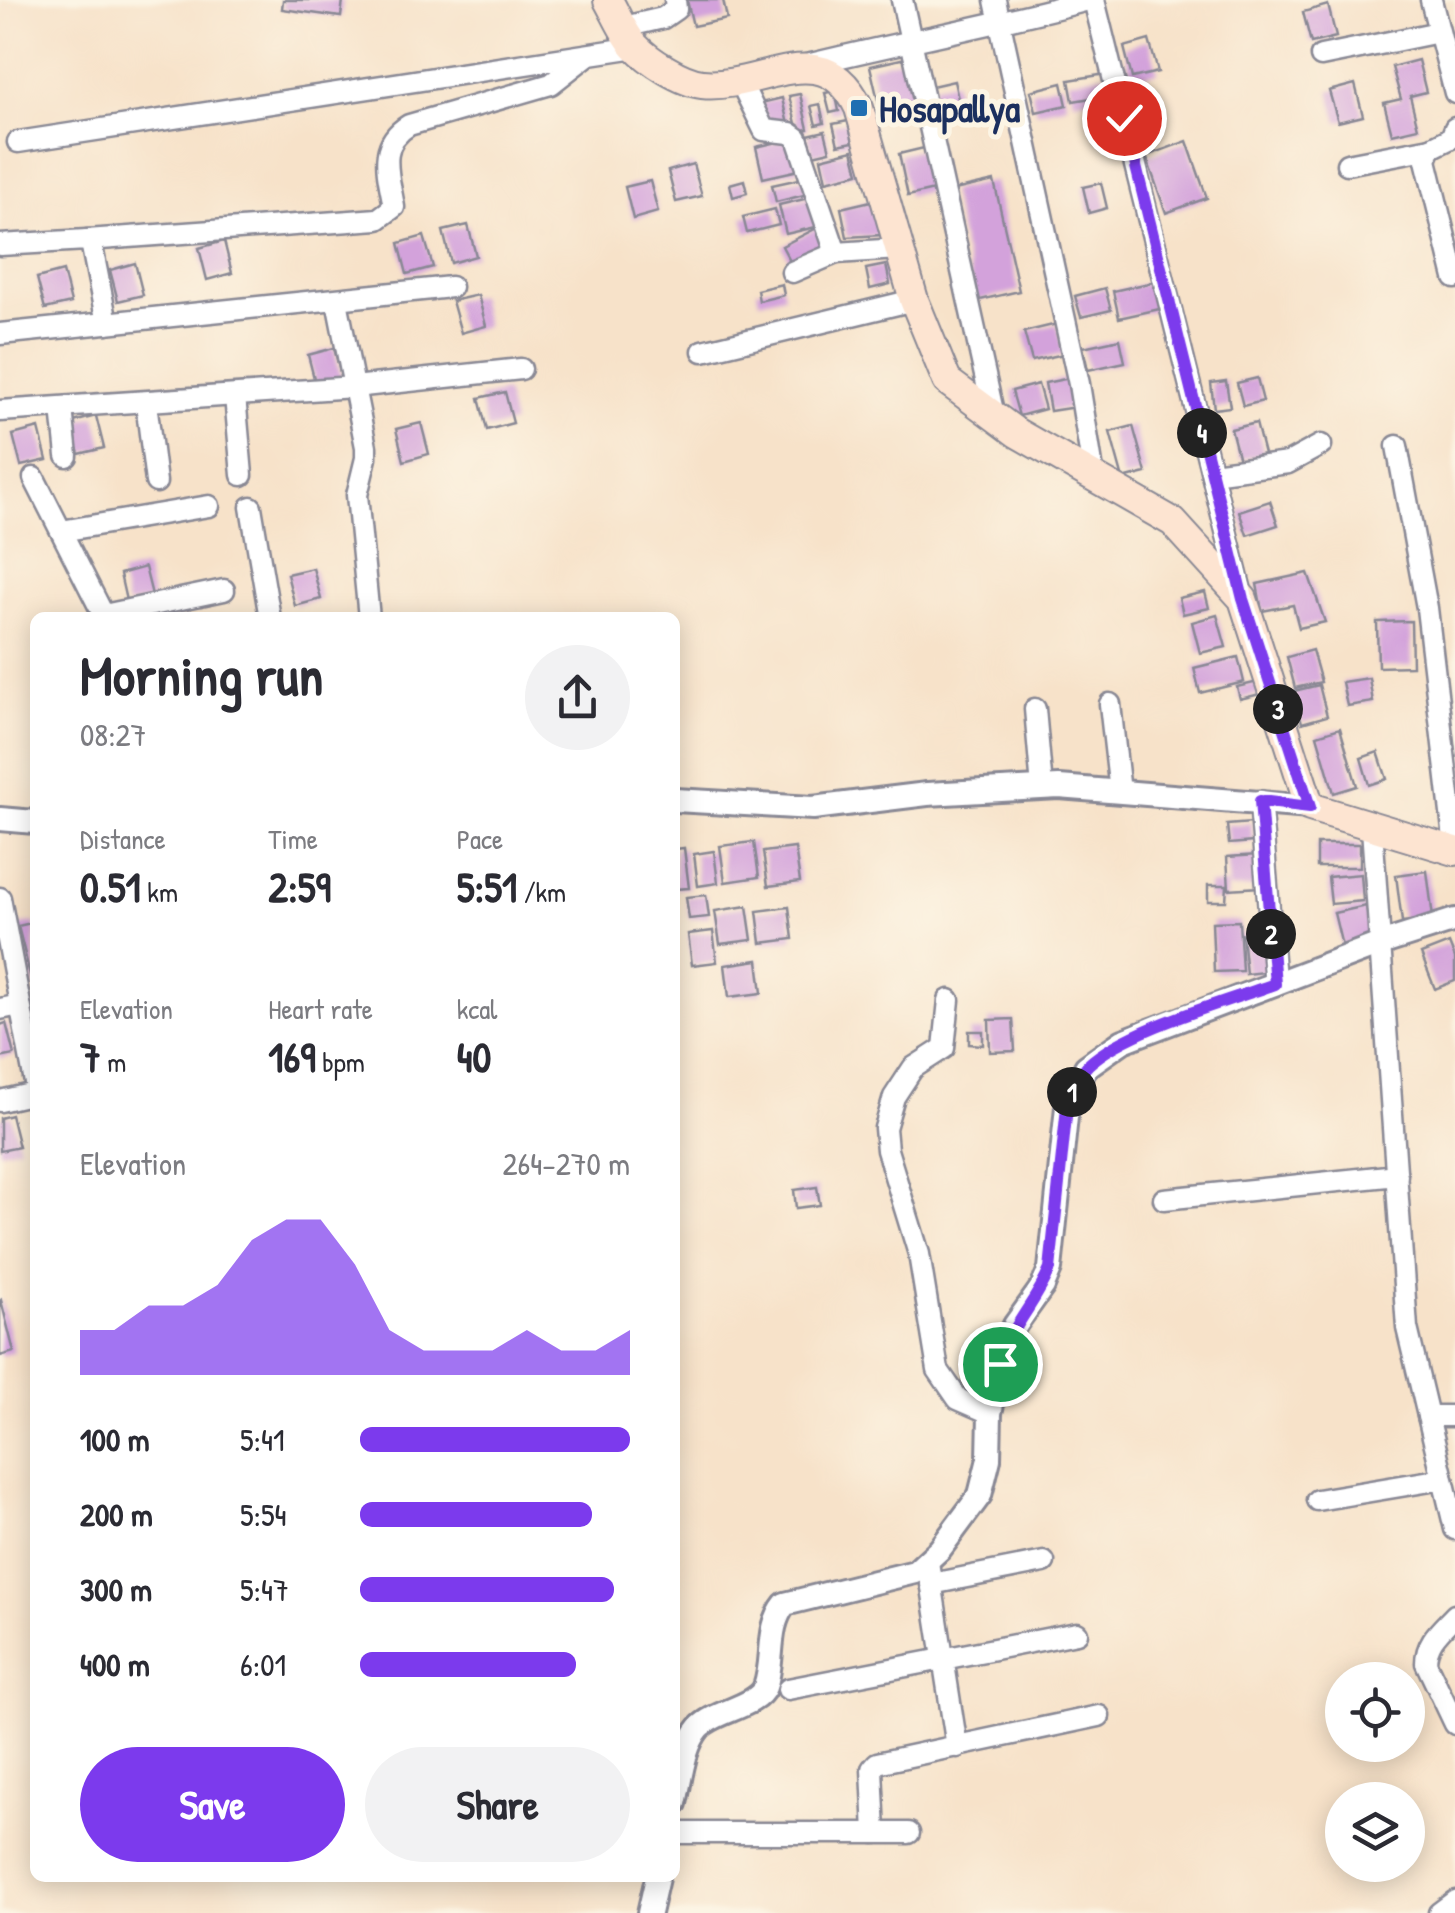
<!DOCTYPE html>
<html lang="en">
<head>
<meta charset="utf-8">
<style>
  :root { --surface:#fff; --page:#f2f2f3; --text:#2b2b33; --muted:#7c7c81; --accent:#7c3aed }
  body { margin:0; font-family:"Patrick Hand",sans-serif; background:var(--page); color:var(--text); height:100vh; display:flex; flex-direction:column; font-size:38px; white-space:nowrap }
  * { box-sizing:border-box; margin:0 }
  p { font-size:32px; color:var(--muted) }
  .icon { flex:none; width:55px; height:55px; fill:none; stroke:currentColor; stroke-width:2; stroke-linecap:round; stroke-linejoin:round }
  .map { position:relative; flex:1; overflow:hidden }
  .details { position:absolute; left:30px; top:612px; width:650px; height:1270px; display:flex; flex-direction:column; background:var(--surface); border-radius:15px; box-shadow:0 5px 25px #0003 }
  .details>* { flex:none }
  .controls { position:absolute; left:1325px; top:1662px; display:grid; gap:20px }
  .controls a { display:grid; place-items:center; width:100px; height:100px; border-radius:50%; background:var(--surface); box-shadow:0 5px 25px #0003; font-size:50px }
  .pin { position:absolute; display:grid; place-items:center; width:85px; height:85px; color:#fff; margin:-42px; border:5px solid #fff; border-radius:50%; box-shadow:0 2px 10px #0007 }
  .km { position:absolute; width:50px; height:50px; margin:-25px; border-radius:50%; background:#222; color:#fff; font-size:28px; line-height:50px; text-align:center }
  .round { display:grid; place-items:center; flex:none; width:105px; height:105px; border-radius:52px; background:var(--page) }
  .head { display:flex; align-items:center; justify-content:space-between; height:170px; padding:0 50px }
  h1 { font-size:55px; font-weight:700; line-height:75px }
  .figures { display:grid; grid-template-columns:repeat(3,1fr); gap:15px; height:170px; padding:10px 50px }
  .figures div { display:grid; align-content:center }
  .figures b { font-size:42px; font-weight:700 }
  .figures small { font-size:28px; font-weight:400 }
  .figures p { font-size:28px }
  .chart { height:280px; padding:20px 50px }
  .chart p { display:flex; justify-content:space-between }
  .chart svg { width:100%; height:180px; margin-top:10px; fill:var(--accent); opacity:.7 }
  .cta { display:flex; gap:20px; margin-top:auto; padding:20px 50px }
  .cta a { flex:1; height:115px; border-radius:60px; background:var(--accent); color:#fff; font-size:40px; font-weight:700; line-height:115px; text-align:center }
  .cta a+a { background:var(--page); color:var(--text) }
  ul { padding:0 50px; list-style:none; font-size:32px }
  li { display:grid; grid-template-columns:160px 120px 1fr; align-items:center; height:75px }
  li i { height:25px; border-radius:12px; background:var(--accent) }
  .map>svg:first-child { display:block }
</style>
</head>
<body>
<div class="map">
<svg width="1455" height="1913" viewBox="0 0 1455 1913">
  <rect width="100%" height="100%" fill="#fcf5e5"/>
  <filter id="ink" filterUnits="userSpaceOnUse"><feTurbulence type="fractalNoise" baseFrequency=".01" numOctaves="2"/><feDisplacementMap in="SourceGraphic" scale="20" xChannelSelector="R" yChannelSelector="G"/><feConvolveMatrix kernelMatrix="1 2 1 2 8 2 1 2 1" color-interpolation-filters="sRGB"/></filter>
  <filter id="wash" filterUnits="userSpaceOnUse"><feTurbulence type="fractalNoise" baseFrequency=".0048" numOctaves="4" result="noise"/><feDisplacementMap in="SourceGraphic" scale="40" xChannelSelector="R" yChannelSelector="G"/><feGaussianBlur stdDeviation="2.25" result="paint"/><feColorMatrix in="noise" values="0 0 0 0 0 0 0 0 0 0 0 0 0 0 0 0 0 1.4 0 .05"/><feComposite in="paint" operator="in"/></filter>
  <g filter="url(#wash)">
    <rect width="100%" height="100%" fill="#f7e2c9"/>
    <g id="blocks">
      <g fill="#d3a2db">
        <polygon points="283,0 343,0 341,17 282,9"/>
        <polygon points="687,0 723,0 727,19 693,26"/>
        <polygon points="1328,5 1336,37 1311,43 1303,12"/>
        <polygon points="1149,40 1158,72 1132,78 1124,47"/>
        <polygon points="910,57 920,100 880,109 870,66"/>
        <polygon points="1418,60 1426,92 1410,96 1418,128 1392,134 1384,103 1401,99 1392,67"/>
        <polygon points="1106,74 1109,95 1073,101 1069,80"/>
        <polygon points="954,81 959,103 937,109 932,86"/>
        <polygon points="1062,83 1067,105 1036,112 1031,91"/>
        <polygon points="1355,84 1363,116 1338,122 1329,91"/>
        <polygon points="835,91 839,111 830,113 825,93"/>
        <polygon points="800,94 808,129 798,131 789,96"/>
        <polygon points="782,98 789,129 769,126 761,103"/>
        <polygon points="820,104 824,123 816,125 811,106"/>
        <polygon points="848,121 853,142 838,145 833,124"/>
        <polygon points="825,131 830,151 813,155 808,135"/>
        <polygon points="791,139 799,170 763,178 756,147"/>
        <polygon points="1187,141 1207,198 1166,213 1146,156"/>
        <polygon points="928,147 938,189 908,196 899,154"/>
        <polygon points="853,150 859,173 826,181 821,158"/>
        <polygon points="693,164 702,196 676,202 668,171"/>
        <polygon points="804,178 808,194 776,202 772,185"/>
        <polygon points="744,180 747,193 733,197 730,184"/>
        <polygon points="650,181 658,212 633,219 625,187"/>
        <polygon points="994,181 1019,291 976,301 950,191"/>
        <polygon points="1101,183 1107,208 1089,213 1083,187"/>
        <polygon points="813,197 820,226 786,234 779,205"/>
        <polygon points="875,200 882,235 847,237 841,208"/>
        <polygon points="775,209 779,225 747,233 743,217"/>
        <polygon points="468,225 476,256 451,263 443,231"/>
        <polygon points="817,228 826,245 791,263 782,246"/>
        <polygon points="424,236 433,267 407,274 399,243"/>
        <polygon points="224,241 232,273 207,280 199,248"/>
        <polygon points="135,263 143,295 118,301 110,270"/>
        <polygon points="886,265 890,284 870,289 866,269"/>
        <polygon points="63,271 71,303 45,309 37,278"/>
        <polygon points="1158,281 1164,308 1119,318 1113,291"/>
        <polygon points="782,284 784,295 759,301 757,290"/>
        <polygon points="1105,288 1111,310 1081,317 1075,296"/>
        <polygon points="478,295 486,326 461,333 452,301"/>
        <polygon points="1057,324 1064,354 1032,361 1024,332"/>
        <polygon points="1120,339 1125,362 1088,370 1083,347"/>
        <polygon points="334,348 342,380 316,386 308,355"/>
        <polygon points="1070,378 1076,407 1050,411 1045,383"/>
        <polygon points="1257,378 1263,401 1243,406 1237,383"/>
        <polygon points="1226,381 1230,407 1214,409 1211,383"/>
        <polygon points="1038,384 1045,409 1019,416 1012,391"/>
        <polygon points="505,392 513,423 487,430 479,398"/>
        <polygon points="96,416 104,448 79,454 70,423"/>
        <polygon points="421,423 429,454 404,461 396,429"/>
        <polygon points="1256,423 1264,454 1239,460 1231,429"/>
        <polygon points="1133,426 1146,473 1123,479 1110,432"/>
        <polygon points="39,428 47,460 21,466 13,435"/>
        <polygon points="1270,501 1278,525 1247,535 1239,511"/>
        <polygon points="145,567 153,599 127,605 120,574"/>
        <polygon points="313,568 321,599 295,606 287,574"/>
        <polygon points="1308,573 1325,622 1299,628 1293,605 1262,611 1257,584"/>
        <polygon points="1205,592 1209,608 1183,614 1179,598"/>
        <polygon points="1217,615 1226,647 1200,653 1192,622"/>
        <polygon points="1411,621 1412,666 1378,667 1377,622"/>
        <polygon points="1312,650 1321,682 1295,688 1287,657"/>
        <polygon points="1238,657 1244,682 1200,693 1194,668"/>
        <polygon points="1369,678 1373,702 1347,706 1342,682"/>
        <polygon points="1258,682 1260,694 1240,699 1237,687"/>
        <polygon points="1319,685 1327,716 1302,723 1294,691"/>
        <polygon points="1340,728 1357,786 1334,793 1317,735"/>
        <polygon points="1378,752 1387,779 1369,785 1361,758"/>
        <polygon points="1251,823 1253,842 1229,844 1227,825"/>
        <polygon points="754,842 759,877 725,882 720,846"/>
        <rect x="1317" y="844" width="43" height="23"/>
        <polygon points="684,848 689,888 675,889 675,849"/>
        <polygon points="795,848 800,882 768,886 763,852"/>
        <polygon points="714,851 718,883 698,886 694,854"/>
        <polygon points="1258,855 1260,887 1229,889 1227,857"/>
        <polygon points="1427,871 1433,918 1402,922 1396,875"/>
        <polygon points="1361,874 1363,901 1331,904 1328,877"/>
        <polygon points="1208,885 1227,885 1226,901 1208,901"/>
        <polygon points="706,895 709,917 689,919 686,897"/>
        <polygon points="747,906 752,940 720,944 715,911"/>
        <polygon points="1366,906 1373,939 1342,946 1334,913"/>
        <polygon points="789,907 793,939 761,943 757,911"/>
        <polygon points="1239,921 1242,971 1214,972 1212,922"/>
        <polygon points="35,922 35,990 34,991 18,926"/>
        <polygon points="713,931 717,962 692,965 688,934"/>
        <polygon points="1269,931 1273,971 1246,974 1242,934"/>
        <polygon points="1449,943 1455,958 1455,981 1435,989 1421,954"/>
        <polygon points="758,960 762,993 729,997 725,965"/>
        <polygon points="1013,1019 1015,1051 990,1052 989,1020"/>
        <polygon points="6,1023 14,1055 0,1058 0,1025"/>
        <polygon points="969,1031 983,1031 983,1045 969,1044"/>
        <polygon points="11,1115 19,1147 0,1151 0,1118"/>
        <polygon points="817,1187 820,1205 796,1208 794,1190"/>
        <polygon points="1,1300 14,1352 0,1356 0,1301"/>
      </g>
    </g>
  </g>
  <g filter="url(#ink)">
    <use href="#blocks" fill-opacity="0" stroke="#898894" stroke-width="2.5"/>
    <g fill="none" stroke-linecap="round" stroke-linejoin="round">
      <g stroke="#898894" stroke-width="25">
        <g id="minor">
          <polyline points="902,0 994,416"/>
          <polyline points="995,0 1079,384 1094,477"/>
          <polyline points="1094,0 1242,595"/>
          <polyline points="1431,0 1455,93"/>
          <polyline points="624,27 663,18 676,9 675,0"/>
          <polyline points="1321,56 1439,32"/>
          <path d="M807,65c93,-23 188,-40 281,-65"/>
          <polyline points="741,83 764,130 790,133 797,138 836,253 899,249"/>
          <polyline points="1455,128 1451,138 1431,148 1426,160 1455,278"/>
          <polyline points="18,142 636,47"/>
          <polyline points="1347,164 1431,148"/>
          <path d="M87,240l291,-21 16,-12c-5,-32 -18,-62 15,-82l142,-41 37,-29"/>
          <polyline points="0,245 87,240 92,247 107,323"/>
          <polyline points="792,272 836,253"/>
          <polyline points="337,301 366,447 366,458 357,495 369,618"/>
          <polyline points="0,334 451,287"/>
          <polyline points="703,351 914,300"/>
          <polyline points="235,396 242,475"/>
          <polyline points="146,402 156,482"/>
          <polyline points="62,408 67,456"/>
          <polyline points="0,411 354,387 521,369"/>
          <polyline points="1397,446 1427,608 1455,847"/>
          <polyline points="1212,473 1288,463 1321,445"/>
          <polyline points="34,478 105,618"/>
          <polyline points="251,507 270,618"/>
          <polyline points="61,531 209,506"/>
          <polyline points="104,615 224,590"/>
          <polyline points="1110,704 1120,792"/>
          <polyline points="1035,709 1042,788"/>
          <polyline points="1260,801 1275,983"/>
          <polyline points="1372,828 1407,1328 1455,1529"/>
          <polyline points="0,898 35,1083"/>
          <polyline points="949,1000 944,1048 913,1068 894,1097 885,1128 887,1150 919,1254 938,1370 958,1399 990,1413"/>
          <polyline points="0,1009 20,1005"/>
          <polyline points="0,1101 35,1093"/>
          <polyline points="1164,1199 1397,1175"/>
          <polyline points="1428,1416 1455,1416"/>
          <polyline points="1317,1500 1443,1479"/>
          <polyline points="928,1562 957,1747"/>
          <polyline points="931,1584 1044,1562"/>
          <path d="M1455,1615c-14,15 -29,26 -29,48l29,61"/>
          <polyline points="788,1689 1077,1633"/>
          <polyline points="675,1833 909,1833"/>
          <polyline points="875,1833 872,1769 877,1763 1099,1716"/>
          <polyline points="1439,1913 1455,1901"/>
        </g>
      </g>
      <g stroke="#898894" stroke-width="28">
        <g id="tertiary">
          <polyline points="675,800 813,808 927,794 1059,787 1310,807"/>
          <polyline points="0,819 35,822"/>
          <path d="M675,1803c6,-24 8,-56 24,-75 15,-17 58,-21 66,-41 10,-27 1,-60 20,-83l130,-32 25,-23 40,-54 9,-36 1,-46 16,-70 9,-18 28,-39 7,-17 17,-162 19,-40 37,-26 257,-97 75,-24"/>
          <polyline points="649,1913 657,1878"/>
        </g>
      </g>
      <g stroke="#898894" stroke-width="32">
        <path id="secondary" d="M608,0c8,14 16,34 27,46 14,15 47,36 67,38 60,6 121,-52 157,24l55,192 33,81 70,52 156,89 70,77 67,208 145,44"/>
      </g>
      <use href="#minor" stroke="#fff" stroke-width="20"/>
      <use href="#tertiary" stroke="#fff" stroke-width="22"/>
      <use href="#secondary" stroke="#fde4d1" stroke-width="28"/>
    </g>
  </g>
  <g fill="none" stroke-linecap="round" stroke-linejoin="round" filter="url(#ink)">
    <g stroke="#fff" stroke-width="20">
      <path id="route" d="M1000,1364c12,-41 35,-59 50,-95l17,-162c5,-15 10,-31 21,-42 37,-35 137,-63 187,-81l-15,-183 50,6 -67,-208 -119,-481"/>
    </g>
    <use href="#route" stroke="#7c3aed" stroke-width="12"/>
  </g>
  <rect fill="#1f6fb2" stroke="#fcf5e5" stroke-width="4" x="849" y="98" width="20" height="20" rx="5"/>
  <g text-anchor="middle" dominant-baseline="central" stroke-width="10" stroke-linejoin="round" paint-order="stroke">
    <g font-size="38" font-weight="bold" fill="#1b2f5e" stroke="#fcf5e5" text-anchor="start">
      <text x="879" y="108">Hosapallya</text>
    </g>
  </g>
</svg>
<div class="controls">
<a><svg class="icon" aria-label="locate" viewBox="0 0 24 24"><circle cx="12" cy="12" r="6"/><path d="M12 2v4M12 18v4M2 12h4M18 12h4"/></svg></a>
<a><svg class="icon" aria-label="layers" viewBox="0 0 24 24"><path d="M12 4l9 5-9 5-9-5zM3 14l9 5 9-5"/></svg></a>
</div>
<div class="pin" style="left:1000px;top:1364px;background:#1e9e55"><svg class="icon" aria-label="arrive" viewBox="0 0 24 24"><path d="M6 21V4h12l-3 4 3 4H6"/></svg></div>
<div class="pin" style="left:1124px;top:118px;background:#d93025"><svg class="icon" aria-label="check" viewBox="0 0 24 24"><path d="M5 12l5 5 9-10"/></svg></div>
<b class="km" style="left:1072px;top:1092px">1</b>
<b class="km" style="left:1271px;top:934px">2</b>
<b class="km" style="left:1278px;top:709px">3</b>
<b class="km" style="left:1202px;top:433px">4</b>
<section class="details">
<div class="head"><div><h1>Morning run</h1><p>08:27</p></div><a class="round"><svg class="icon" aria-label="share" viewBox="0 0 24 24"><path d="M12 15V3M7 8l5-5 5 5M5 13v7h14v-7"/></svg></a></div>
<div class="figures">
<div><p>Distance</p><b>0.51<small> km</small></b></div>
<div><p>Time</p><b>2:59</b></div>
<div><p>Pace</p><b>5:51<small> /km</small></b></div>
</div>
<div class="figures">
<div><p>Elevation</p><b>7<small> m</small></b></div>
<div><p>Heart rate</p><b>169<small> bpm</small></b></div>
<div><p>kcal</p><b>40</b></div>
</div>
<div class="chart"><p><span>Elevation</span>264–270 m</p>
<svg viewBox="0 0 160 44" preserveAspectRatio="none"><path d="M0 44V33L10 33L20 27L30 27L40 22L50 11L60 6L70 6L80 17L90 33L100 38L110 38L120 38L130 33L140 38L150 38L160 33V44z"/></svg>
</div>
<ul>
<li><b>100 m</b>5:41<i style="width:100%"></i></li>
<li><b>200 m</b>5:54<i style="width:86%"></i></li>
<li><b>300 m</b>5:47<i style="width:94%"></i></li>
<li><b>400 m</b>6:01<i style="width:80%"></i></li>
</ul>
<div class="cta"><a>Save</a><a>Share</a></div>
</section>
</div>
</body>
</html>
